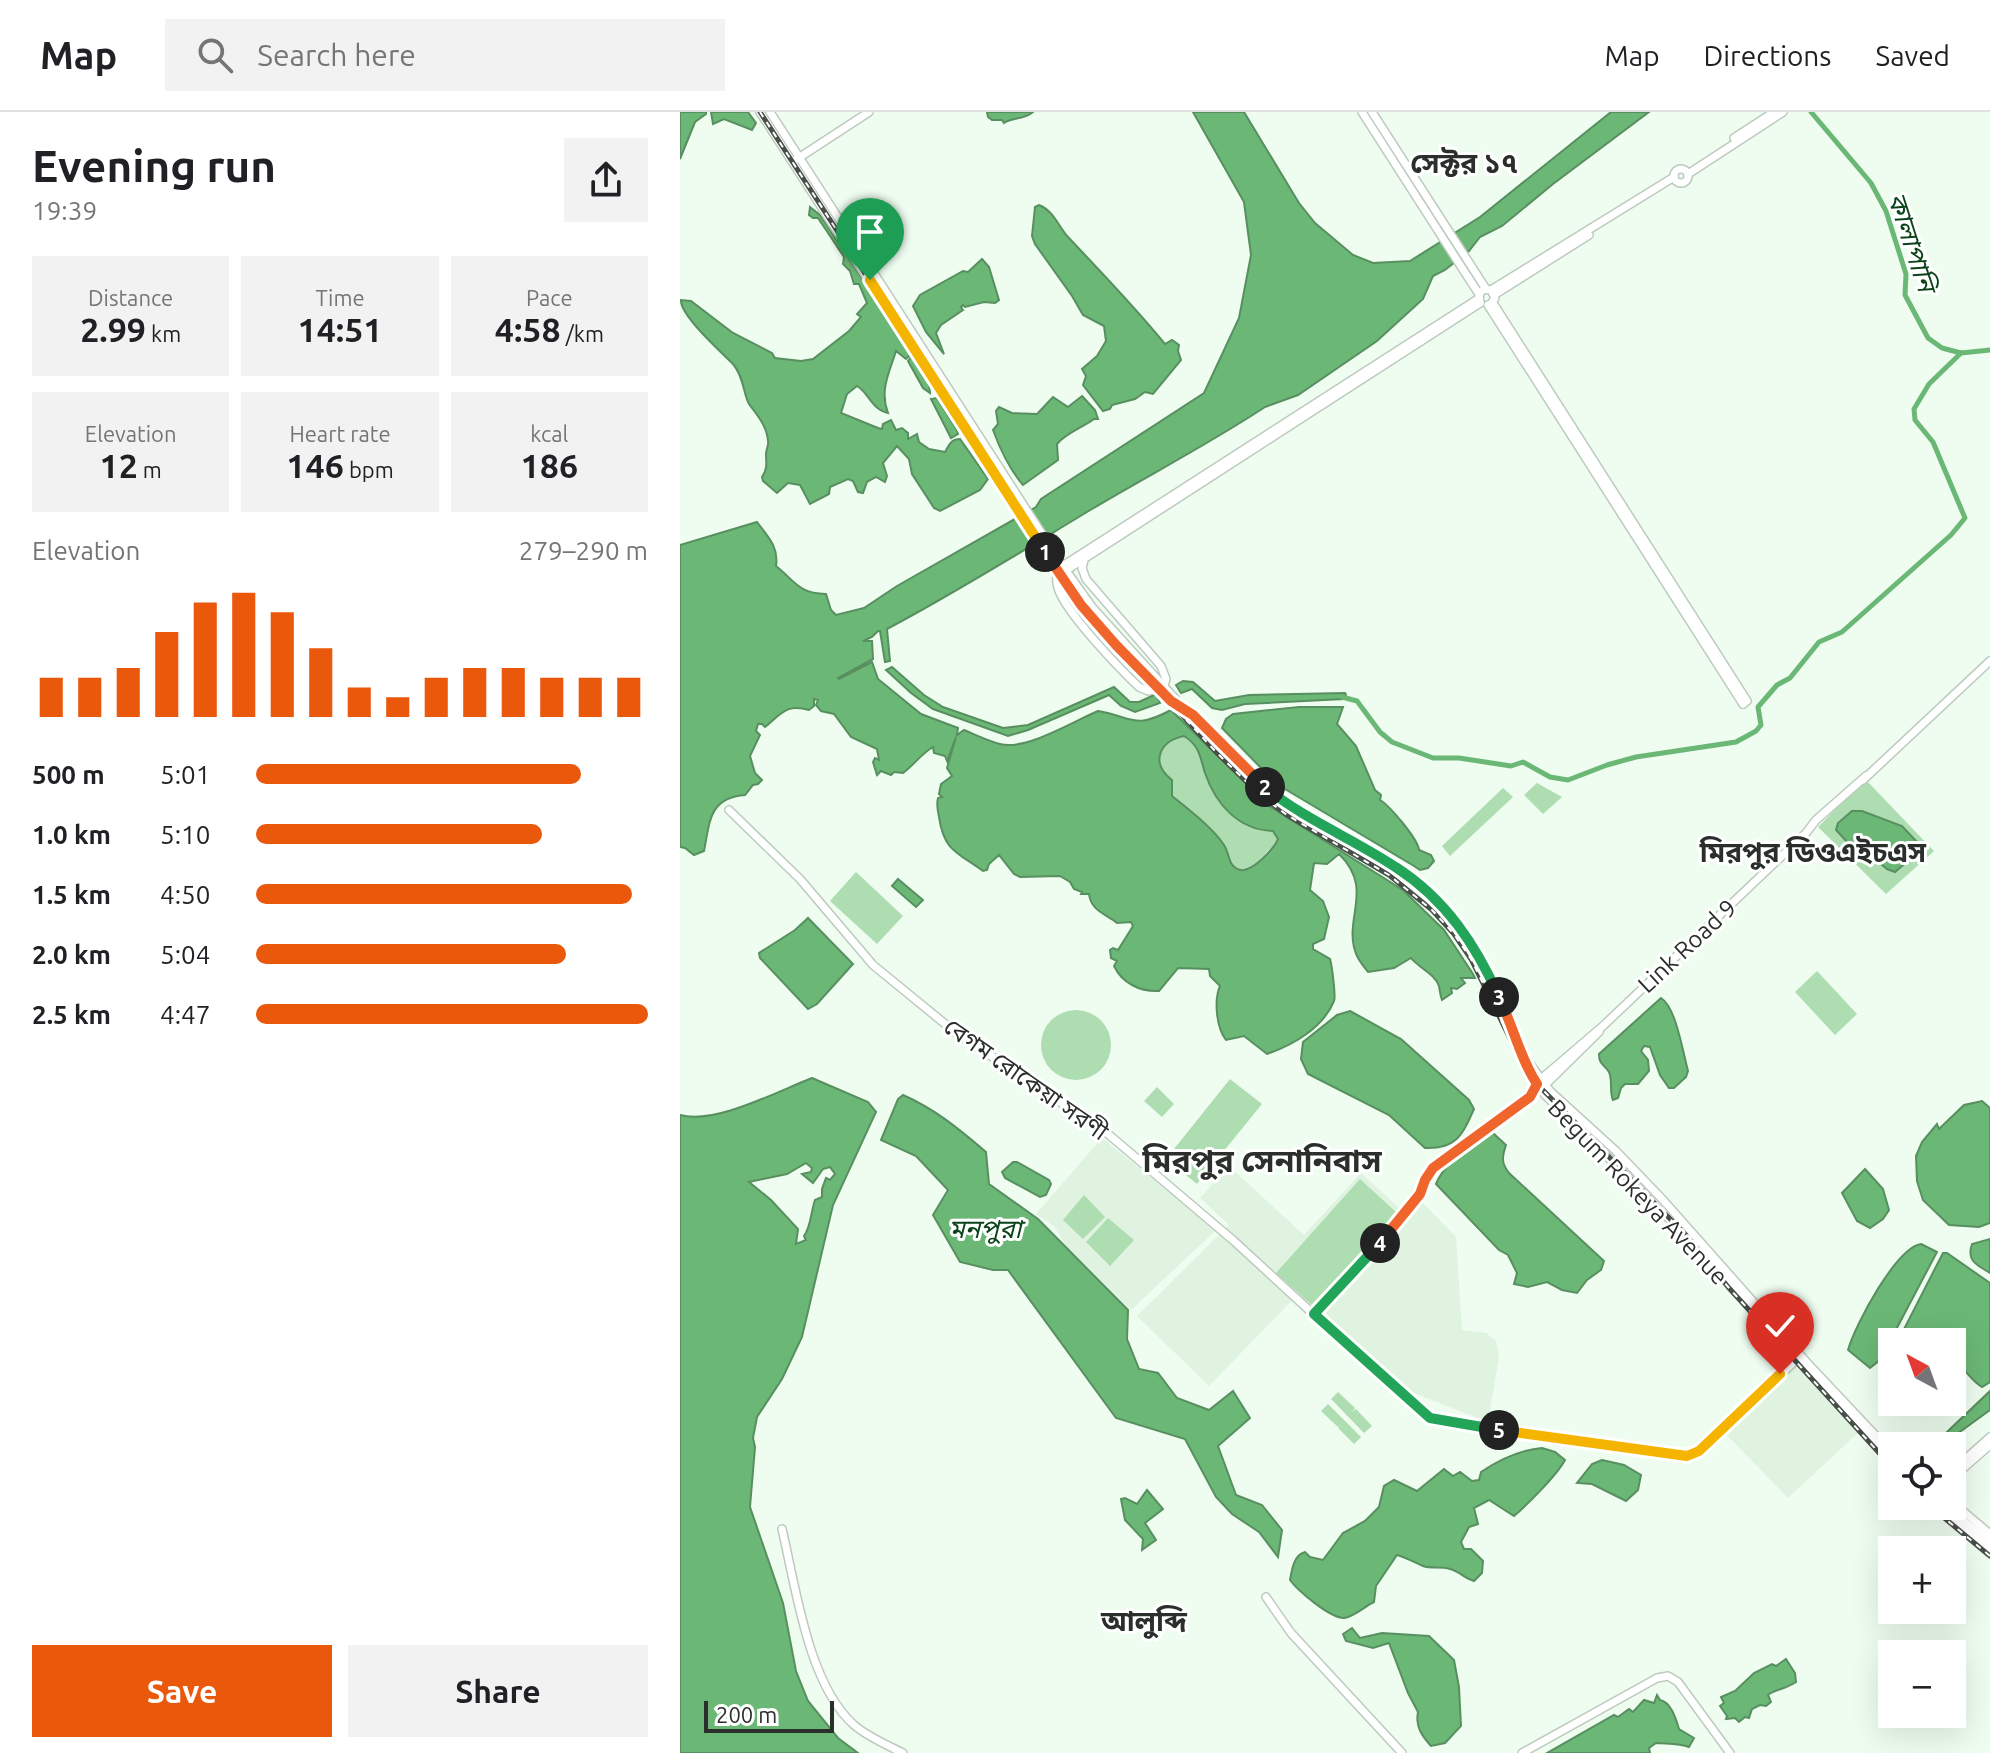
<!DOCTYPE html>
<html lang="en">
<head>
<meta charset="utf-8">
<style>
  :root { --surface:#fff; --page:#f2f2f2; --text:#202124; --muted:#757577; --line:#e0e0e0; --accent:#ea580c }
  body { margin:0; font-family:Ubuntu,"Noto Sans Bengali",sans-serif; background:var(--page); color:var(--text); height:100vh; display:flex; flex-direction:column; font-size:30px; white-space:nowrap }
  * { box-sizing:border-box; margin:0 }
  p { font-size:26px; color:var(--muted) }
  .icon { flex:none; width:44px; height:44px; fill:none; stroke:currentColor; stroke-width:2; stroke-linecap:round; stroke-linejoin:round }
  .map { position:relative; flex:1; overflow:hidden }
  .sheet { display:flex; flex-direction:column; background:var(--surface); width:680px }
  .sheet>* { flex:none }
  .needle { width:52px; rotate:319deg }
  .fabs { position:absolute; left:1198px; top:1216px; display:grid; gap:16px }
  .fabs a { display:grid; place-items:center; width:88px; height:88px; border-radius:0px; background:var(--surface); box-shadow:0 8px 32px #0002; font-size:40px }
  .scale { position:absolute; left:24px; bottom:20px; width:130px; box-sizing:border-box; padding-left:8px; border:4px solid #2a2f2b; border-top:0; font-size:22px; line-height:28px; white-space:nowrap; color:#2a2f2b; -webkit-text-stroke:6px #fff; paint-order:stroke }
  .pin { position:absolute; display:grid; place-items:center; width:68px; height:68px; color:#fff; margin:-82px -34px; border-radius:50% 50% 50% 0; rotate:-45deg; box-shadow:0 0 8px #0007 }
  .pin .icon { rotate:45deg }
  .km { position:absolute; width:40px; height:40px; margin:-20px; border-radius:50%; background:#222; color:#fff; font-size:22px; line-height:40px; text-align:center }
  .round { display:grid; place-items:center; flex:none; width:84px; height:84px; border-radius:0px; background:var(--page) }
  .summary { display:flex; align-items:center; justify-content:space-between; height:136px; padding:0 32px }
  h1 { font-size:44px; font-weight:700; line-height:60px }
  .metrics { display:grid; grid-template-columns:repeat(3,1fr); gap:12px; height:136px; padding:8px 32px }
  .metrics div { display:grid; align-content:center; border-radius:0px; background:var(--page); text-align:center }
  .metrics b { font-size:34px; font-weight:700 }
  .metrics small { font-size:22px; font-weight:400 }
  .metrics p { font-size:22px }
  .chart { height:224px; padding:16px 32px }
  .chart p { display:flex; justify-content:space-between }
  .chart svg { width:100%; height:144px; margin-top:8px; stroke:var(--accent); stroke-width:6 }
  .button { display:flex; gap:16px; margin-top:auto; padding:16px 32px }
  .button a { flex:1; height:92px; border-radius:0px; background:var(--accent); color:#fff; font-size:32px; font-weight:700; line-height:92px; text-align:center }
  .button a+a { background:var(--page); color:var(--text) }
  ul { padding:0 32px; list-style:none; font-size:26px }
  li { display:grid; grid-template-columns:128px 96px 1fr; align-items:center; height:60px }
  li i { height:20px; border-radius:10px; background:var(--accent) }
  header { display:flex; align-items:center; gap:48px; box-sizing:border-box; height:112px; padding:0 40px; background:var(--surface); border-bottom:2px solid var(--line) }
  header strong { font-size:38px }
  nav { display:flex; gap:44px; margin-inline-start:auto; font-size:28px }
  .search { width:560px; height:72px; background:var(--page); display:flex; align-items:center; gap:20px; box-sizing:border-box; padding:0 28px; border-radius:0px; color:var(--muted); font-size:30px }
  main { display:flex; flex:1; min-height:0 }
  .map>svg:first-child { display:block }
</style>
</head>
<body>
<header>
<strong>Map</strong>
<div class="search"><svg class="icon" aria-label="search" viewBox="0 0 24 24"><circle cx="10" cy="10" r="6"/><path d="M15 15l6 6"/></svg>Search here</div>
<nav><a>Map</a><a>Directions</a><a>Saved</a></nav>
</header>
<main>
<section class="sheet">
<div class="summary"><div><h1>Evening run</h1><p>19:39</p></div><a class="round"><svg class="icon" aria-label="share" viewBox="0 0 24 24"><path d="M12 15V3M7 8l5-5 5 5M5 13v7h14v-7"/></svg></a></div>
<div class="metrics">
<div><p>Distance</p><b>2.99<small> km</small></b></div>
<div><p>Time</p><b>14:51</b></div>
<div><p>Pace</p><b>4:58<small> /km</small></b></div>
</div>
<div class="metrics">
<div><p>Elevation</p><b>12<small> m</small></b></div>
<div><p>Heart rate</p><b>146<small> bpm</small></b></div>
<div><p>kcal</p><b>186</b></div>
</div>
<div class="chart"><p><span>Elevation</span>279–290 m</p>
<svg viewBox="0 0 160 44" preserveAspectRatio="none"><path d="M5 44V32M15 44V32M25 44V29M35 44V18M45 44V9M55 44V6M65 44V12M75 44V23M85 44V35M95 44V38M105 44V32M115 44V29M125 44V29M135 44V32M145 44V32M155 44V32"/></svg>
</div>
<ul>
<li><b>500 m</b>5:01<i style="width:83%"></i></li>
<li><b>1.0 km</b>5:10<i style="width:73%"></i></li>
<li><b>1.5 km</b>4:50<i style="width:96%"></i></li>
<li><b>2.0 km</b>5:04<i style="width:79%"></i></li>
<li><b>2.5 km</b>4:47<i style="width:100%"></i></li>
</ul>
<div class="button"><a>Save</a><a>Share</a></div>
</section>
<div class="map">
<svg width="1310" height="1641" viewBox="0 0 1310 1641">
  <rect width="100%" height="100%" fill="#effdf0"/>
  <g fill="#dff3e0">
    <polygon points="422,1026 536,1118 451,1198 386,1134 374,1114 356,1102"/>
    <polygon points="549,1054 624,1123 681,1061 724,1100 635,1197 618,1182 529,1274 457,1204 549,1113 520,1086"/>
    <polygon points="740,1088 776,1125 782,1218 806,1221 816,1229 819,1245 808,1310 729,1279 643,1200"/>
    <polygon points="1113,1251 1179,1320 1108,1386 1041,1317"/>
  </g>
  <g fill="#adddb1">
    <path d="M504,624l13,11 68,84h8l5,8c-3,8 -8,9 -13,15 -12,13 -18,21 -34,10 -8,-27 -38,-50 -59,-68v-16c-22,-17 -13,-39 12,-44z"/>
    <polygon points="1185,667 1254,739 1206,782 1138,715"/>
    <polygon points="857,671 882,685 863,702 844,683"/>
    <polygon points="823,676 833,685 770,744 762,734"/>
    <polygon points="176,760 223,804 197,832 150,789"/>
    <polygon points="1137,859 1177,902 1155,923 1115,880"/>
    <circle cx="396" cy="933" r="35"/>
    <polygon points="550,967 582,992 517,1072 486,1047"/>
    <polygon points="477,975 494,992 482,1005 464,989"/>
    <polygon points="680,1067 717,1101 633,1194 596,1161"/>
    <polygon points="404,1083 425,1105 403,1127 383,1108"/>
    <polygon points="428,1106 454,1128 430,1154 406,1130"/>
    <polygon points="658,1280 675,1296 672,1300 676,1297 692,1314 684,1321 651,1287"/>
    <polygon points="648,1292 681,1325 674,1332 658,1316 661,1312 658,1315 641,1299"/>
  </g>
  <g fill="#6bb876" stroke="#588f60" stroke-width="2" fill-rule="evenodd">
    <polygon points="0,0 26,0 26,2 15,10 0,47"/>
    <polygon points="31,0 68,0 76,11 72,18 44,7 33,12"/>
    <path d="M307,0h46c-9,8 -21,5 -29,11l-2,-3h-10l-4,-3z"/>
    <path d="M513,0h51l55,91 16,20 38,32 20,8 37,-2 70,-44 131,-105h38l-96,72 -51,42 -22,11 -11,14 -24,19 -12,6 -10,23 -46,42 -79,54 -33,12c-56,37 -116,68 -173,102 -68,41 -135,83 -205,120l3,32 -5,1 -5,-31h-2l-6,6 -9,4h9l1,18 -35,19 1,1 33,-17 6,17 43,35 37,14 -1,7 7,-5c12,5 24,11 36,14 26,7 74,-23 98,-33 35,6 36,19 73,-1l98,96 134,84 41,40 29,44 2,4h-14l4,5 -8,6 -6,-1 1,5 -10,7c-2,-5 -2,-9 -3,-14 -4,-12 -20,-18 -28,-28l-17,10 -26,4c-4,-5 -8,-10 -11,-16 -16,-36 19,-66 -18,-102l-12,10 -13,-1 -4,27 13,11 6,16 -5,22 -11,5v5l17,10c2,6 6,39 4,42 -11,27 -41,44 -67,53l-23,-18 -18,4c-10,-13 -12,-40 -6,-54l-10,-10 -1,-7 -31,-1 -19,23c-19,1 -37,-8 -45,-25l3,-5 -6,-3 -1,-8 3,-2 5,2 15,-24 -2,-4 -14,1c-11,-9 -26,-12 -28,-29h-8l1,-2 -8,-3 -4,-7 -10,-6 -40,1 -6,-3 -15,-19 -10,9 -2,6 -4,1c-26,-19 -39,-20 -44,-54 -1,-7 -3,-11 -1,-19l4,-1 -3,-3 2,-10 11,-8 -5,-8 9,-31 -9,24 -2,-5 -11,-3 -1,-6c-12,7 -19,18 -30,26l-9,-1 -3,3 -10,-4 -4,4 -4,-13 2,-4 4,2 -2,-11 -26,-12 -17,-23 -13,-3 -5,-6 2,-5 -4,-1v7l-5,4c-22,-7 -28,4 -44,17l-3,-3h-4l-2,7 4,4 -10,21 5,17 7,7 -4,4 -5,1 -8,10c-36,3 -35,26 -41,56l-10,4 -9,-7 -5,-1v-302l77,-23c11,15 22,25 19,44 20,16 22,27 50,28l5,16 5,5 28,-7 33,-22 139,-79 5,-8 163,-106 35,-75 12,-63 -7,-53zM504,624c16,10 16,21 21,37 11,32 34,57 68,58l5,8c-4,10 -26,33 -37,31 -13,-2 -11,-16 -17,-25 -11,-17 -36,-36 -52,-49v-16c-22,-17 -13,-39 12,-44z"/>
    <path d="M359,93c15,6 19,21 29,32 33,35 66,69 97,107l7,-4 7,5 -1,6 3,9 -28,34 -8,-2 -10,7 -23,6 -2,4 -7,2 -20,-26 3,-9 -4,-7 15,-13 9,-15 -2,-15 -21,-11 -11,-19 -37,-52 -3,-8 3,-29z"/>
    <path d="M130,95l10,8 92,138 -6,6 -10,-8c-6,20 -17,39 -8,62 -16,-3 -19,-20 -31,-27l-10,8 -6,19 37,15 4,1 1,-5 8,-4 5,10 6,-2 6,5v6l9,-5 2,8 10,7 16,3c4,-6 5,-13 15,-13l28,40 -8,11 -40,21 -6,-3 -22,-34 -3,-15 -12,-13 -14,17 4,13 -2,6 -9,-5 -9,5 -4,11 -5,-1 -5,-11 -5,-2 -18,8 -1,7 -19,10 -10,-19 -12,-2 -11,10 -14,-12 -1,-4c6,-9 4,-14 4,-23 0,-5 3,-9 2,-13 -1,-15 -11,-26 -19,-37 -6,-11 -5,-27 -16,-40 -14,-14 -53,-49 -52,-64l10,1 42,32 39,20 3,5 26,3 12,-2 36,-28 12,-14 -4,-3 10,-11 -8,-19h-5l-4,-13 -7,-7 1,-7 -26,-39h-5l-4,-3z"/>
    <polygon points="302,147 309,155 319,188 315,191 304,190 285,195 283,193 281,195 283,198 261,213 256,221 264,242 246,220 233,194 240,183 283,159 288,160"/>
    <path d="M231,245c10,5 19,25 19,36l-7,-5 -15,-27z"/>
    <path d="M402,284l13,14 3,9h-4c-12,9 -28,14 -37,25l1,16 -35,25c-13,-15 -23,-36 -30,-55l5,-6 -2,-13 3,-4 13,6 25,1 16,-17 15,10z"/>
    <polygon points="257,286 277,318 278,322 271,326 251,287"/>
    <polygon points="212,555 244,583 263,595 323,616 348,613 434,575 450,590 459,590 476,582 480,591 455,600 441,594 429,583 348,618 328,624 253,597 231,581 206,558"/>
    <polygon points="503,569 513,570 535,589 569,583 665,581 666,583 664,587 565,592 542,598 532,596 512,577 501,581 496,573"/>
    <path d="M619,595h44l-6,17 19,22 19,44 6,5 -1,5c9,5 38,39 39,50l12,5 3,6 -6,7 -8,2 -6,-4 -129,-77 -20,-17 -43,-44 4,-9 7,-5z"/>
    <polygon points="1172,699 1182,699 1222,714 1239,732 1238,740 1215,760 1207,757 1195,747 1182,746 1156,718 1158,711"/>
    <polygon points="218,767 243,788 236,795 212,774"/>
    <polygon points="128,806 173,852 137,892 128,897 80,846 79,841 115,818"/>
    <path d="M981,886c15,9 22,55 27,73l-2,6 -12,11h-5l-9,-13 -10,-28 -6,-1 -3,5 7,9 1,11 -11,13h-13l-4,4 -3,10 -5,2c-4,-9 0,-19 -4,-28 -5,-8 -10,-7 -10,-18z"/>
    <path d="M670,899l51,28 68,61 5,9c-12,27 -18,40 -49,39l-36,-33 -81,-41 -7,-15 2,-17 34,-27z"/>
    <path d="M132,966l56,24 8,10 -43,93 -31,132 -20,42 -25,38 -4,21 2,9 -5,60 33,96 13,68 12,30 30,37 20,15h-178v-638c35,10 98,-24 132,-37zM126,1051l6,5 -1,4 -9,2 11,9 10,-14 7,-2 5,7 -5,6 -4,-2 -4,11v8l-7,3c-4,11 -4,27 -11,36l2,4 -10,4 2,-15 -27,-29 -22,-18 38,-8z"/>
    <path d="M223,983c32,14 56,34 83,57l3,32 49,35 90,91 -1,29 12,30 19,4 19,25 32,12 24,-19 17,27 -32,28 18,49 26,10 20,25 -4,27 -19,-25 -27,-18 -16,-17 -31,-58 -69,-21 -108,-148h-15l-33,-8 -27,-47 15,-25 -32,-34 -35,-16 17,-41z"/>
    <polygon points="1302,989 1310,996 1310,1111 1299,1115 1269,1113 1243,1088 1237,1069 1236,1044 1242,1030 1257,1012 1259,1017 1284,993"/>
    <path d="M813,1021l13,12c-4,12 -5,18 3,28l95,88 -3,9 -14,10 -10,13 -15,-3 -15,-8 -19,5 -14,-3 3,-11 -9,-18 -9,-5 -63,-66c9,-22 32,-35 51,-50z"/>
    <polygon points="333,1050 337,1050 369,1068 371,1072 366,1083 360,1085 325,1066 322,1060"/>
    <polygon points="1185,1057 1203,1077 1209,1098 1203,1107 1190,1116 1177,1109 1162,1081"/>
    <path d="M1310,1127v34c-13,-8 -24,-12 -18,-29z"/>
    <path d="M1241,1132l16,8 -57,108 -10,8 -22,-18c7,-25 48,-102 73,-106z"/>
    <path d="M1263,1141h4l43,30v99l-8,5c-13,-8 -16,-19 -30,-27v-18h-38l-13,-7z"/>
    <polygon points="1310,1279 1310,1298 1270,1327 1266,1321"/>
    <path d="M862,1336l13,4 10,8c-8,15 -37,44 -51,56l-25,-16 -15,8 4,16 -9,3 -8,15 3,7h7l12,12 -1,12 -8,8c-10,-3 -15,-10 -24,-12 -9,-3 -19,0 -27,-3 -9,-4 -16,-8 -26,-11l-21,31 -2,16c-9,4 -20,15 -30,16 -14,0 -46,-27 -54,-38 2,-11 4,-25 15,-28l5,5 13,3 20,-27 22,-12 14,-14 5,-21 10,-6 23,11 27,-22 9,7 7,-4 12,9 7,-1 2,-8c18,-12 39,-22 61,-24z"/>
    <polygon points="922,1348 944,1353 961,1363 958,1378 946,1389 912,1372 897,1371 912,1352"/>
    <polygon points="467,1378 483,1397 465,1411 476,1428 462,1438 463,1427 445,1408 441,1387 445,1386 457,1392"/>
    <path d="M672,1516l8,10 22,-5 47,3 25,24 5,27 2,39 -16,17 -14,3c-9,-10 -16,-20 -13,-34l-10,-19 -19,-50 -16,5 -27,-7 -3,-7z"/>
    <path d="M1106,1547l9,14 1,9c-10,7 -20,7 -28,13l3,7 -5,4 -6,-1 -8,4 -3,9 -4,-1 -6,5 -4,-4 -9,1 1,-3 -7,-10 4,-3 -3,-6 14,-6 19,-18 18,-9 4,2z"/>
    <path d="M977,1583l3,5c11,2 16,19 19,29l15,9 -5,9c-10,-4 -21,-3 -33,-4l-7,5 1,5h-103l67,-38 4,2 11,-8 4,3 11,-12 10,3z"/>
  </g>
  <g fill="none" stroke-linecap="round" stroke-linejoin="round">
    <g stroke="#6bb876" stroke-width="5">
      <polyline points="1131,0 1191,71 1206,99 1226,162 1225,183 1248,226 1262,236 1281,241 1310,238"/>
      <polyline points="662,585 677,589 700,620 712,630 753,646 779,646 831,654 843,650 870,665 888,668 927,653 956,645 1056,630 1076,619 1081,613 1078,595 1097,573 1110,566 1139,530 1162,520 1271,423 1285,406 1253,330 1235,308 1234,297 1249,272 1281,241"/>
    </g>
    <g stroke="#bdcabe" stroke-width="10">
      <g id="secondary">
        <polyline points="80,0 377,459 401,493 436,533 491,589 505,596 516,606 578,669 621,700 716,755 745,777 768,799 801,849 834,918 843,949 865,983 980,1097 1212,1351"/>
        <polyline points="90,0 382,453 412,495 500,592"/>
        <polyline points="682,0 784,159 799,182 800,191"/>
        <polyline points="692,0 806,177"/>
        <polyline points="1054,26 1094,0"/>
        <polyline points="117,47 189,0"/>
        <circle cx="1001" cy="64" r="7"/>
        <polyline points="1008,62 1103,0"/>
        <polyline points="811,178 994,65"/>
        <polyline points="799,182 804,177 811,178 815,186 811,192"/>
        <polyline points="814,183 909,123"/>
        <polyline points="813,191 1067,589 1063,592"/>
        <polyline points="808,193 1063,592"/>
        <polyline points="404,448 402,456 406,467 481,554 486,567 484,574"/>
        <polyline points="382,461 800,191"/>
        <path d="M479,576l-11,3 -9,-4c-19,-18 -74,-75 -81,-99 -2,-7 -2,-12 0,-19l420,-270"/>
        <polyline points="1183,668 1310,549"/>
        <polyline points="49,698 120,767 193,853 275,920 428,1022 554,1129 742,1302 767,1311 934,1336 1007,1344 1019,1339 1116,1248"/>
        <polyline points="844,944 870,979 936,1039 984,1089 1131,1255 1212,1341"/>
        <polyline points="862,976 919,920"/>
        <polyline points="850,985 861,967 923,914 1126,721 1136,708 1186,664"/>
        <polyline points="634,1202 734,1091 753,1056 853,983"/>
        <polyline points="1272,1359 1310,1325"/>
        <polyline points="1272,1366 1310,1333"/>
        <polyline points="1272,1390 1310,1422"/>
        <path d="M102,1417c14,59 26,155 72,196 14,12 33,20 49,28"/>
        <polyline points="586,1485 611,1521 722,1641"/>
        <polyline points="842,1641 977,1566 988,1564 998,1570 1050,1641"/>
      </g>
    </g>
    <g stroke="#bdcabe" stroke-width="12">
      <g id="primary">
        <polyline points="1256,1394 1310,1440"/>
        <polyline points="1279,1407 1310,1431"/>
      </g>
    </g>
    <use href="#secondary" stroke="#fff" stroke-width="7"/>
    <use href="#primary" stroke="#fff" stroke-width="9"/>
    <g stroke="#484f49" stroke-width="5">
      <g id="rail">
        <polyline points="80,0 401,494 536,640 580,683 607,703 709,763 752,798 774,822 791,847 842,951 853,968 1005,1122 1049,1176 1212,1355"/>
        <polyline points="1250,1394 1310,1444"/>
      </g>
    </g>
    <use href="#rail" stroke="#fff" stroke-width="2" stroke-dasharray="6" stroke-linecap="butt"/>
  </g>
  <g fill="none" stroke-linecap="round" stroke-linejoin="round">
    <g stroke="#fff" stroke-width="16">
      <polyline id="split-1" points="190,168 365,440"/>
    </g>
    <g stroke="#fff" stroke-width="16">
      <polyline id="split-2" points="365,440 401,493 436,533 491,589 513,603 585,675"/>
    </g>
    <g stroke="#fff" stroke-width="16">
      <path id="split-3" d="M585,675c40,33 89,52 132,81 49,32 79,77 102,129"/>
    </g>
    <g stroke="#fff" stroke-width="16">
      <path id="split-4" d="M700,1131l40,-49 5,-14 8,-12 97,-71 7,-13c-17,-26 -24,-58 -38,-87"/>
    </g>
    <g stroke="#fff" stroke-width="16">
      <polyline id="split-5" points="700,1131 634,1202 750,1306 819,1318"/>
    </g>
    <g stroke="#fff" stroke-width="16">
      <polyline id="split-6" points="819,1318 1007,1344 1019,1339 1100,1262"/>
    </g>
    <use href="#split-1" stroke="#f5b400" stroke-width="10"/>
    <use href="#split-2" stroke="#f0652b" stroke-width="10"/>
    <use href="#split-3" stroke="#22a559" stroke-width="10"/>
    <use href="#split-4" stroke="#f0652b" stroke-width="10"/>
    <use href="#split-5" stroke="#22a559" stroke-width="10"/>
    <use href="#split-6" stroke="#f5b400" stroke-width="10"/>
  </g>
  <g text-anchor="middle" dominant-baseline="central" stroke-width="6" stroke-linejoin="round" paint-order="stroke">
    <g font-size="24" fill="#2a2f2b" stroke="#fff">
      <text transform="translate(1007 834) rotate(-43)">Link Road 9</text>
      <text transform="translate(346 967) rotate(35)">বেগম রোকেয়া সরণী</text>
      <text transform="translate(958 1080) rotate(46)">Begum Rokeya Avenue</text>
    </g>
    <g font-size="26" font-style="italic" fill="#0b441a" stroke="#fff">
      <text transform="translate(1232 130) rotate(72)">কালাপানি</text>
      <text x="305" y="1116">মনপুরা</text>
    </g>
    <g font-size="28" font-weight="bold" fill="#2a2f2b" stroke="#fff">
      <text x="784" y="50">সেক্টর ১৭</text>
      <text x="1133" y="739">মিরপুর ডিওএইচএস</text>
      <text x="464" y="1508">আলুব্দি</text>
    </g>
    <g font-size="32" font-weight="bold" fill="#2a2f2b" stroke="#fff">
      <text x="582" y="1048">মিরপুর সেনানিবাস</text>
    </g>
  </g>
</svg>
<div class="fabs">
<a><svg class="needle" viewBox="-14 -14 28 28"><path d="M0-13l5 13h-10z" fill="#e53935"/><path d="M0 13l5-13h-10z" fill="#757577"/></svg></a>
<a><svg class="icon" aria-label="locate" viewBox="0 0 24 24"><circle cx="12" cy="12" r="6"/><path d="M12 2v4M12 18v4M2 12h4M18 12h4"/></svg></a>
<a>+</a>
<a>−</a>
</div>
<div class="scale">200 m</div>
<div class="pin" style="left:190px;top:168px;background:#1e9e55"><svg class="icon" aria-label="arrive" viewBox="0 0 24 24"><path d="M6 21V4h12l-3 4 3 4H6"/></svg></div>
<div class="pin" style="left:1100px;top:1262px;background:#d93025"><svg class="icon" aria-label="check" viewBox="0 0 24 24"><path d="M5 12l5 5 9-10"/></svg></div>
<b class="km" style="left:365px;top:440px">1</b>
<b class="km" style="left:585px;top:675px">2</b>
<b class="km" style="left:819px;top:885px">3</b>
<b class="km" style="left:700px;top:1131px">4</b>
<b class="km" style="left:819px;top:1318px">5</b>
</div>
</main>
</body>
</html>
